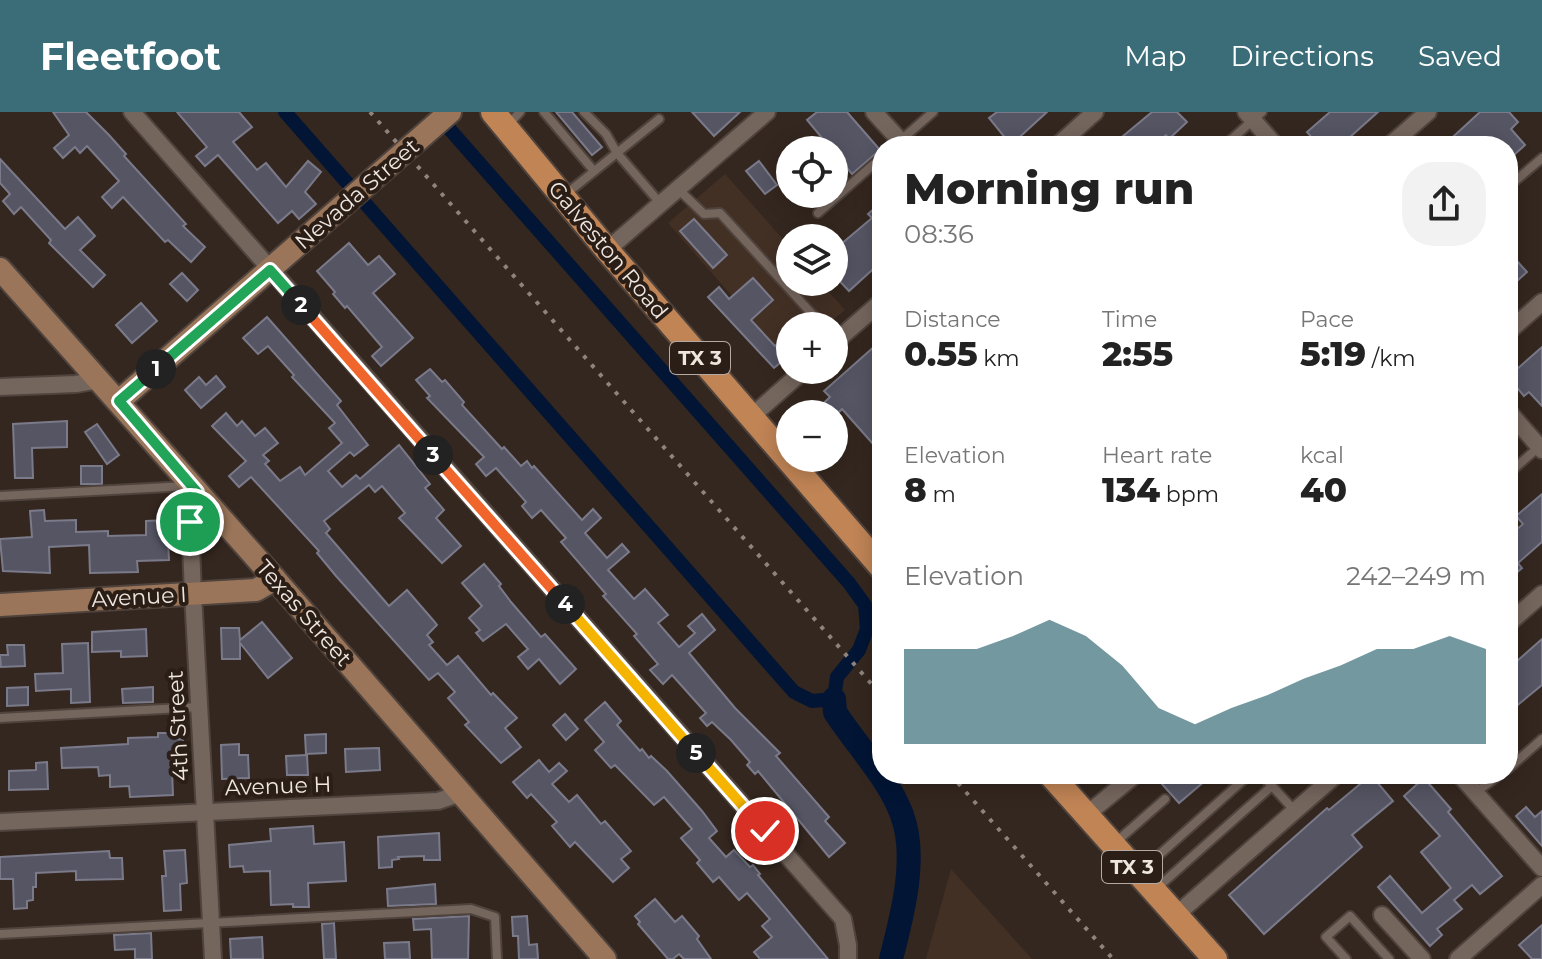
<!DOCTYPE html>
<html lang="en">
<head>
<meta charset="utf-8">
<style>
  :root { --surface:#fff; --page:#f2f2f2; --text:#222; --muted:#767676; --accent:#3a6d78 }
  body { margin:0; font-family:Montserrat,sans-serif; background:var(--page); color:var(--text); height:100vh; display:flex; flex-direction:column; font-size:30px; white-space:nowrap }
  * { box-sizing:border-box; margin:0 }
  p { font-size:26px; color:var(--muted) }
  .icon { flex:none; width:44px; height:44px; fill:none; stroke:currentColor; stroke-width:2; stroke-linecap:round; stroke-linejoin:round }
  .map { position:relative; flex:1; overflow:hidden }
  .drawer { position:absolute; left:872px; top:24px; width:646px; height:648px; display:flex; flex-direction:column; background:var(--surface); border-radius:32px; box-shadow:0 4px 20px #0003 }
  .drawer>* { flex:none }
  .buttons { position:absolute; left:776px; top:24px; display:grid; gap:16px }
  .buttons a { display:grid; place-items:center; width:72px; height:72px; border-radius:50%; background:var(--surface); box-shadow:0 4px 20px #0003; font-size:40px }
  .pin { position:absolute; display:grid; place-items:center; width:68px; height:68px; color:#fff; margin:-34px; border:4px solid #fff; border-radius:50%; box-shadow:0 2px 8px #0007 }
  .km { position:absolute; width:40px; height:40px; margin:-20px; border-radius:50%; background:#222; color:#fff; font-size:22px; line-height:40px; text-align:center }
  .round { display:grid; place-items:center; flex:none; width:84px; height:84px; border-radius:32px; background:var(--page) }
  .head { display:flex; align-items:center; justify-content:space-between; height:136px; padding:0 32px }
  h1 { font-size:44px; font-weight:800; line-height:60px }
  .stats { display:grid; grid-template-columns:repeat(3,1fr); gap:12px; height:136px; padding:8px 32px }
  .stats div { display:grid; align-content:center }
  .stats b { font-size:34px; font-weight:800 }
  .stats small { font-size:22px; font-weight:400 }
  .stats p { font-size:22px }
  .chart { height:224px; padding:16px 32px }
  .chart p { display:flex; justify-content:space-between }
  .chart svg { width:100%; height:144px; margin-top:8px; fill:var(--accent); opacity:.7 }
  header { display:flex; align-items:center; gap:48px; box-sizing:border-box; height:112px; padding:0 40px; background:var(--accent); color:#fff }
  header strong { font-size:38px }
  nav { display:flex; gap:44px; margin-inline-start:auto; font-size:28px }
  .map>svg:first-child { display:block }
</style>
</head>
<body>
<header>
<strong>Fleetfoot</strong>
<nav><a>Map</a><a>Directions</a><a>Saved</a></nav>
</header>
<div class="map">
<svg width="1542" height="847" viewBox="0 0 1542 847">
  <rect width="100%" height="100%" fill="#34271f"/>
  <g fill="#433025">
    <polygon points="725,62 790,135 790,170 820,170 845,198 825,214 790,214 790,245 787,247 668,111"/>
    <polygon points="951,757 1032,847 926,847"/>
  </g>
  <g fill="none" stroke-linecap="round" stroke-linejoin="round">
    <polyline stroke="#021535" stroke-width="14" points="285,0 794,580 812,589 834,587 837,565 859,538 867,517 865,493 849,471 438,4"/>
    <path stroke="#021535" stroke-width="24" d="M834,587l1,13c21,33 53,65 67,103 16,43 0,101 -11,144"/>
  </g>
  <g fill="#555564" stroke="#7a7a8a" stroke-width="2">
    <polygon points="53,0 86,0 109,23 126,42 124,44 186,112 183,114 205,135 191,150 168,128 165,130 123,85 112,96 102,85 119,69 87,34 80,41 75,35 63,46 54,36 69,23"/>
    <polygon points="177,0 239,0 252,15 233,30 257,58 266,51 286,75 308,49 321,60 305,80 316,92 299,107 292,99 278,111 218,43 205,54 196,44 207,35"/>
    <polygon points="556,0 572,0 602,35 592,43"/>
    <polygon points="692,0 740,0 714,24"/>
    <polygon points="817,0 847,0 880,38 852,62 807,8"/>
    <polygon points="997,0 1047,0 1011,33 989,6"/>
    <polygon points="1152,0 1177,0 1187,10 1169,27 1166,23 1153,34 1111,34"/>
    <polygon points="1330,0 1378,0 1340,34 1319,34 1307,20"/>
    <polygon points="1480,0 1509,0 1518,10 1511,17 1525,33 1514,43 1508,34 1443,34"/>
    <polygon points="0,47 65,117 78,105 95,124 80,138 105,163 93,175 49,131 51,128 21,95 14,102 3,89 10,82 0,71"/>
    <polygon points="759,49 777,73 765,82 746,59"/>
    <polygon points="882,90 882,149 849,179 834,163 834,138 872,106 868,102"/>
    <polygon points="694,107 727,143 713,156 680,119"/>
    <polygon points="349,131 368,153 379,144 395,162 373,181 413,226 381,254 372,244 382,235 347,194 345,196 333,182 335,180 317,159"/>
    <polygon points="1508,139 1527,160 1508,177"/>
    <polygon points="182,161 198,178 187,189 170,172"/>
    <polygon points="753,166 773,188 751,208 775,234 790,221 790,243 774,256 708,185 719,175 729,187"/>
    <polygon points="141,191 157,209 132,231 116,213"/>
    <polygon points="267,205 341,289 337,293 368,333 354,344 350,340 328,359 342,375 356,363 360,367 399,333 430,372 425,376 444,398 436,406 461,434 442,451 399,406 405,401 382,374 375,380 369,373 324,409 330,417 326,421 389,494 407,478 433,508 437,513 427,523 433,530 429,533 447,553 458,544 491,583 493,581 517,606 505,616 521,635 501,651 465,613 469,610 448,586 455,580 438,561 429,568 336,464 317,441 319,439 251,365 239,375 229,364 246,349 212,314 226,301 237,314 242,309 255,324 265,316 278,331 263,343 269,349 265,352 280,369 300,355 305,363 342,331 329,316 335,311 292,265 294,263 268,234 258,242 243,226"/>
    <polygon points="875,234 882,242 882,342 842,297 837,302 812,302 830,285 824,279"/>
    <polygon points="1542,235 1542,294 1529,280 1524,284 1508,265"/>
    <polygon points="430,257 442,270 445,268 464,290 462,293 502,337 504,335 521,354 527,349 532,356 534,354 582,408 593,397 601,406 585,421 607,446 622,432 629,440 608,458 634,487 645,477 668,503 658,511 679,535 695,521 688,514 702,502 715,518 689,541 735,596 780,641 776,644 829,705 825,709 845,731 829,745 758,659 755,662 747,653 750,650 731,628 712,610 707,614 700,606 706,601 672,563 663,572 650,558 658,552 634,524 637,522 603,484 606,482 561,430 566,426 541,398 532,406 522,394 526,390 496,356 486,364 476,352 484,345 427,286 430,284 416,268"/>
    <polygon points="216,264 225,275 201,296 185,278 199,265 206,273"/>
    <polygon points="67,309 67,335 32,336 33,366 15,366 13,312"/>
    <polygon points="97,312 119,343 107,352 85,320"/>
    <rect x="81" y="354" width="21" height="18"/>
    <polygon points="1542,382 1542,430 1518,451 1522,456 1508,468 1508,425 1523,412 1516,404"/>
    <polygon points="44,398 45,409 76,408 76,420 108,419 108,424 146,423 146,409 167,408 169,448 137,449 138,460 90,461 89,433 49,435 50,461 3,459 0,427 32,425 30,399"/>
    <polygon points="484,452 501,472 499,474 511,490 541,525 545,522 576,557 560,572 539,547 528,557 518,545 528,537 506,512 483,529 476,521 480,518 469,506 482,494 462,471"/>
    <polygon points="262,510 292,546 268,566 240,531 240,547 222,547 221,516 239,516 240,528"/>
    <polygon points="146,517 147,544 121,545 121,539 92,540 92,520"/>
    <polygon points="1542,527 1542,573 1508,601 1508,557"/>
    <polygon points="88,531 90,590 71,591 71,577 36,579 35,562 63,561 62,532"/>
    <polygon points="7,533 24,533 25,554 1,555 0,543 8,543"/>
    <polygon points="28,575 28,593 7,594 7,576"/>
    <polygon points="153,575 153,590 123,591 122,577"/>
    <polygon points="605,590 621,609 617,613 640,639 642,637 649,646 651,644 667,659 702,699 717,719 709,726 726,745 734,738 750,755 753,753 760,762 758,763 828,847 760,847 754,840 772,825 762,814 770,807 747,781 739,788 719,765 713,770 697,751 700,748 681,726 692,717 664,685 654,693 615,653 611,656 595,638 604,630 585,608"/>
    <polygon points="565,602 578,617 566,628 553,613"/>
    <polygon points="158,621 175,621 175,627 183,627 184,658 172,658 173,683 130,685 129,674 110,675 110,663 99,664 98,655 62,656 61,636 128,632 128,626 158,625"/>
    <polygon points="326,622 326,641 306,642 305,623"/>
    <polygon points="239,632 239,643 248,643 249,666 222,667 221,633"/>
    <polygon points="379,636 380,658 346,660 345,637"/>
    <polygon points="307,643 308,663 287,663 286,644"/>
    <polygon points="539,648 549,660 559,651 567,659 552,672 569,690 577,683 601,712 605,709 631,739 621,747 629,756 613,770 575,730 570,735 552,714 557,710 531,682 527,686 513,670"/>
    <polygon points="47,650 48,677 9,678 9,659 36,658 36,651"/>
    <polygon points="1174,662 1213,662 1179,691 1162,672"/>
    <polygon points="1371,663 1393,689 1352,723 1362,735 1264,822 1229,783 1327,696 1329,698"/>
    <polygon points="1424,666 1451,697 1448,700 1502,764 1480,782 1472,773 1454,788 1462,797 1437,817 1442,823 1430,834 1378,775 1390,764 1422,801 1451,776 1421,740 1440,724 1404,684"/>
    <polygon points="1526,695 1535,705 1542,699 1542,734 1516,704"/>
    <polygon points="313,714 314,732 344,730 346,769 308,771 309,795 293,795 293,792 271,793 270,759 244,760 243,754 230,755 229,733 271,729 270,717"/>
    <polygon points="439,721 440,748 424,748 424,744 398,745 399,747 392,748 392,755 379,756 378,725"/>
    <polygon points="185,738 187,771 180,772 181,798 164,799 162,764 166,764 164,739"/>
    <polygon points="109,739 110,746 122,746 123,767 76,768 76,759 36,761 36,775 33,775 33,788 27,789 27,796 14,797 13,767 0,767 0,745"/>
    <polygon points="435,772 436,792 388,794 387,777"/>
    <polygon points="655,787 675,810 682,804 699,824 697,827 711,847 684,847 679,842 673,847 668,847 638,812 640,810 635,804"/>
    <polygon points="469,804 468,847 432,847 431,817 414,818 413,807"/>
    <polygon points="527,804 529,833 537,832 538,847 519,847 518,824 513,824 512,805"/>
    <polygon points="334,811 336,847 324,847 322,812"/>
    <polygon points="1542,813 1542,847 1532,847 1519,833"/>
    <polygon points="151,821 152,847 135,847 135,837 115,838 114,823"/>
    <polygon points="262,825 263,847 231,847 230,827"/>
    <polygon points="409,830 410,847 385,847 384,831"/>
  </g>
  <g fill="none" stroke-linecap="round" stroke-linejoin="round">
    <g stroke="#4f433d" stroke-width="12">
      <g id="lane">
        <polyline points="544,0 594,59"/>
        <polyline points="584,0 606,22 617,41 660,91"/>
        <polyline points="507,14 520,0"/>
        <polyline points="901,28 933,0"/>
        <polyline points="1224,34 1262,0"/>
        <polyline points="1508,75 1542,46"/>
        <polyline points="678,77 704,102 720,101 823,214"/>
        <polyline points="566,82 659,7"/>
        <polyline points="818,101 882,45"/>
        <polyline points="1508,362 1541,333"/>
        <polyline points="0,384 187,374"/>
        <polyline points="0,606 199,595"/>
        <polyline points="1508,657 1542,627"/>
        <polyline points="1261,662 1272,674"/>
        <polyline points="1476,680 1501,662"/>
        <polyline points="1116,730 1165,687"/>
        <polyline points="1140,760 1250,662"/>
        <polyline points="1157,776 1272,674 1295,699"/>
        <polyline points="0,822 471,797 495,805 497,847"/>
        <polyline points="1346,847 1326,825 1350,804 1389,847"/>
      </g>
    </g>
    <g stroke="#4f433d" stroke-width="20">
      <g id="street">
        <polyline points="132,0 843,807 848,833 848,847"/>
        <polyline points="874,0 905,34"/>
        <polyline points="1246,0 1276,34"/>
        <polyline points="1057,34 1095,0"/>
        <polyline points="1389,34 1428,0"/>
        <polyline points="607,138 767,0"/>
        <polyline points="1508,220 1542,190"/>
        <polyline points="834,231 882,189"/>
        <polyline points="0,275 76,272 99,268"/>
        <polyline points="1508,299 1542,338"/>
        <polyline points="751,305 804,258"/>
        <polyline points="197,380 190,410 193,482 213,847"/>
        <polyline points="1508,512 1542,482"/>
        <polyline points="1459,662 1542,756"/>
        <polyline points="1086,703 1136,662"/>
        <polyline points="0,710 438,689 461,681"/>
        <polyline points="1382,803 1422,847"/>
        <polyline points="1175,804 1337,662"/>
        <polyline points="1458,847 1542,773"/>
      </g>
    </g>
    <g stroke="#4f433d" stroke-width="26">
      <g id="secondary">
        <polyline points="0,157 275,467 605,847"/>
        <polyline points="119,289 450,0"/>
        <polyline points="0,493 256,478 275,467"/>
      </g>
    </g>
    <g stroke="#4f433d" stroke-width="28">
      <g id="primary">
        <polyline points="493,0 607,138 882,456"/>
        <polyline points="1050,662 1215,847"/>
      </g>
    </g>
    <use href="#lane" stroke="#75665d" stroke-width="8"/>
    <use href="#street" stroke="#75665d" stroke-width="16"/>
    <use href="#secondary" stroke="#9a7559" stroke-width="22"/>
    <use href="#primary" stroke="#c08455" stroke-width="24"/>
    <g stroke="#8f847d" stroke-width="4" stroke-dasharray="4 8" stroke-linecap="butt">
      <polyline points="370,0 882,584"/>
      <polyline points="950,662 1113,847"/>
    </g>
  </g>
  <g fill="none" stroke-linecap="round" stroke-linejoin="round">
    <g stroke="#fff" stroke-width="16">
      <polyline id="split-1" points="156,257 119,289 197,380 190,410"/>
    </g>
    <g stroke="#fff" stroke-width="16">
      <polyline id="split-2" points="156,257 270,158 301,193"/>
    </g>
    <g stroke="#fff" stroke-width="16">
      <polyline id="split-3" points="301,193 433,343"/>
    </g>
    <g stroke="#fff" stroke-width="16">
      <polyline id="split-4" points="433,343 565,492"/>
    </g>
    <g stroke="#fff" stroke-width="16">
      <polyline id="split-5" points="565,492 696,641"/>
    </g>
    <g stroke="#fff" stroke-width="16">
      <polyline id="split-6" points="696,641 765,719"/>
    </g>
    <use href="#split-1" stroke="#22a559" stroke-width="10"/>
    <use href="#split-2" stroke="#22a559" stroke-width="10"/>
    <use href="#split-3" stroke="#f0652b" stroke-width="10"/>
    <use href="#split-4" stroke="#f0652b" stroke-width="10"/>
    <use href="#split-5" stroke="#f5b400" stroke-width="10"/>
    <use href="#split-6" stroke="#f5b400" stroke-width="10"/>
  </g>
  <g text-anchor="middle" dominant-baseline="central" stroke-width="8" stroke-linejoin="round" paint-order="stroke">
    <g fill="#2a1e16" stroke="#b4aaa3" stroke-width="2">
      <rect x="670" y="230" width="60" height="32" rx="6"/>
      <rect x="1102" y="739" width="60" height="32" rx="6"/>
    </g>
    <g font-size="20" font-weight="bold" fill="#efe6e0">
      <text x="700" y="246">TX 3</text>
      <text x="1132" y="755">TX 3</text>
    </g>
    <g font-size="22" fill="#efe6e0" stroke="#2a1e16">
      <text transform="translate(357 82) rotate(-41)">Nevada Street</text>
      <text transform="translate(608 138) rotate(50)">Galveston Road</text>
      <text transform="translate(139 485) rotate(-3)">Avenue I</text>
      <text transform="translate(304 501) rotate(49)">Texas Street</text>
      <text transform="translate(178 614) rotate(-93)">4th Street</text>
      <text transform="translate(278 674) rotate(-2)">Avenue H</text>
    </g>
  </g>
</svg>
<div class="buttons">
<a><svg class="icon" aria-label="locate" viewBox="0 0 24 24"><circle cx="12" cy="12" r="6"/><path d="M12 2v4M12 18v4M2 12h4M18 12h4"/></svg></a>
<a><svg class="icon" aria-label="layers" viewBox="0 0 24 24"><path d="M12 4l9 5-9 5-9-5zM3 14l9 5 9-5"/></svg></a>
<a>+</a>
<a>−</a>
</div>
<div class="pin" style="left:190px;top:410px;background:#1e9e55"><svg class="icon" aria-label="arrive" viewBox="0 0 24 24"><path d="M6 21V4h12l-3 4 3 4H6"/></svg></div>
<div class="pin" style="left:765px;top:719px;background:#d93025"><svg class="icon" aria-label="check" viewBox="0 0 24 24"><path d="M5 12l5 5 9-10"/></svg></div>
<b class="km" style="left:156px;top:257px">1</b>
<b class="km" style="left:301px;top:193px">2</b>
<b class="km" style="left:433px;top:343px">3</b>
<b class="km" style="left:565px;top:492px">4</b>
<b class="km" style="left:696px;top:641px">5</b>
<section class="drawer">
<div class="head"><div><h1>Morning run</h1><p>08:36</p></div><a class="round"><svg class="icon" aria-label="share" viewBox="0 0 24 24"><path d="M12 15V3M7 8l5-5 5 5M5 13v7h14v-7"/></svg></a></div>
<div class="stats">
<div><p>Distance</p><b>0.55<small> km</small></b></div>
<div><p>Time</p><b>2:55</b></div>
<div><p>Pace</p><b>5:19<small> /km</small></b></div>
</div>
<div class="stats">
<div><p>Elevation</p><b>8<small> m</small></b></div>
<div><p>Heart rate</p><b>134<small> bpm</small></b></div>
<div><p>kcal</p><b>40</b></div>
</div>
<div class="chart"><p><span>Elevation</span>242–249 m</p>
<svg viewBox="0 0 160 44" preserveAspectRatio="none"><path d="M0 44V15L10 15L20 15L30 11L40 6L50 11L60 20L70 33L80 38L90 33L100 29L110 24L120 20L130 15L140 15L150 11L160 15V44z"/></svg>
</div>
</section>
</div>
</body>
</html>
